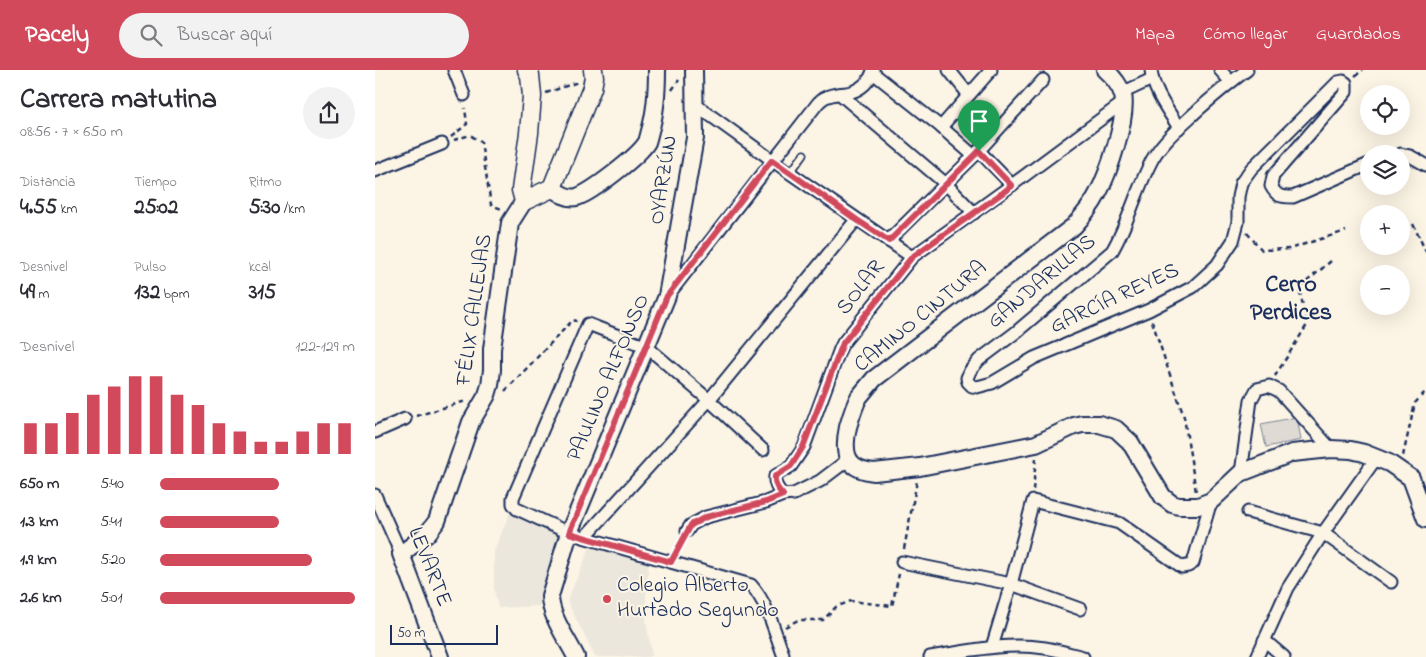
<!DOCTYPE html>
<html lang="es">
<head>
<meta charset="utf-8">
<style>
  :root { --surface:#fff; --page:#f2f2f3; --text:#2b2b33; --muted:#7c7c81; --accent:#d1495b }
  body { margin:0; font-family:"Indie Flower",sans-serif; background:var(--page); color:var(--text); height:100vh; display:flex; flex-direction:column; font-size:19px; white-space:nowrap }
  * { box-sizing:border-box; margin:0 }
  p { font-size:16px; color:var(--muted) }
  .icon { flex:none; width:28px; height:28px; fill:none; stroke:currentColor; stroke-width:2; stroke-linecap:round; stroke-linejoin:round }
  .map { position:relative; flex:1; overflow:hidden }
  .details { display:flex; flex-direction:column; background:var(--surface); width:375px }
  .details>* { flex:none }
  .fabs { position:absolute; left:985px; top:15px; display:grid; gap:10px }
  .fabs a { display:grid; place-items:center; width:50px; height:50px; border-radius:50%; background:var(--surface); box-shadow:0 5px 20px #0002; font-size:25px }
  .scale { position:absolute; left:15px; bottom:12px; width:108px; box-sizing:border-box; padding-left:5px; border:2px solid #1b2f5e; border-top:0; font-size:14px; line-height:18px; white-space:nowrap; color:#1b2f5e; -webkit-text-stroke:4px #fcf5e5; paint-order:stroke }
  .pin { position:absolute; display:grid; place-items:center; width:42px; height:42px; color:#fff; margin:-51px -21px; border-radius:50% 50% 50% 0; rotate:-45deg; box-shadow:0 0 5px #0007 }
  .pin .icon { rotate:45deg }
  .round { display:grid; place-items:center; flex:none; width:52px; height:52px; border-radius:26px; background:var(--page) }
  .overview { display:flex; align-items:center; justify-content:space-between; height:85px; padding:0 20px }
  h1 { font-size:28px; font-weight:700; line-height:38px }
  .stats { display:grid; grid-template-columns:repeat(3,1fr); gap:8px; height:85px; padding:5px 20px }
  .stats div { display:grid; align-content:center }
  .stats b { font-size:21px; font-weight:700 }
  .stats small { font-size:14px; font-weight:400 }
  .stats p { font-size:14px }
  .chart { height:140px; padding:10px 20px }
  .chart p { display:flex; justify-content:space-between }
  .chart svg { width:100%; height:90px; margin-top:5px; stroke:var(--accent); stroke-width:6 }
  ul { padding:0 20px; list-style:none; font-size:16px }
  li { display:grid; grid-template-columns:80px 60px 1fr; align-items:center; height:38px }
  li i { height:12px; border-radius:6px; background:var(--accent) }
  header { display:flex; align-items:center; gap:30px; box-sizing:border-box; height:70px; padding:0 25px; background:var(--accent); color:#fff }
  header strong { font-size:24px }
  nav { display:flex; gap:28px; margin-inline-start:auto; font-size:18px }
  .search { width:350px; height:45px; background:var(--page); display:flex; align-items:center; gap:12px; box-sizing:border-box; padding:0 18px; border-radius:28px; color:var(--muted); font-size:19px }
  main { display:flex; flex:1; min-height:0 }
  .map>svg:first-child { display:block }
</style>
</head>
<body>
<header>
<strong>Pacely</strong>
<div class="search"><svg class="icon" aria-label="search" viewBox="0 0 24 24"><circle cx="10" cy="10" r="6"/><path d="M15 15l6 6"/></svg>Buscar aquí</div>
<nav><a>Mapa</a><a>Cómo llegar</a><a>Guardados</a></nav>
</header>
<main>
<section class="details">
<div class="overview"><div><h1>Carrera matutina</h1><p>08:56 · 7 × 650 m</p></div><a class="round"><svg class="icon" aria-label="share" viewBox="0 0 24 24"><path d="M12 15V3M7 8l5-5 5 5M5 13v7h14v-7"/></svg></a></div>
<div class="stats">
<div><p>Distancia</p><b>4.55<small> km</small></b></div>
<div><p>Tiempo</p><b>25:02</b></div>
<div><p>Ritmo</p><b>5:30<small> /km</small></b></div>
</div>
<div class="stats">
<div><p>Desnivel</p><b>49<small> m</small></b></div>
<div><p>Pulso</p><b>132<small> bpm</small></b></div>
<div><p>kcal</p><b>315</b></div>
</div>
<div class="chart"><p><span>Desnivel</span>122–129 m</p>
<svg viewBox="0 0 160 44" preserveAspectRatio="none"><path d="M5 44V29M15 44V29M25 44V24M35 44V15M45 44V11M55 44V6M65 44V6M75 44V15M85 44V20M95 44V29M105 44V33M115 44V38M125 44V38M135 44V33M145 44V29M155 44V29"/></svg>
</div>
<ul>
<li><b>650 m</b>5:40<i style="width:61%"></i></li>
<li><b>1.3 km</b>5:41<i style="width:61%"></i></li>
<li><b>1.9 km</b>5:20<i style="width:78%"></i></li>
<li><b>2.6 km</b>5:01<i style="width:100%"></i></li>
</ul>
</section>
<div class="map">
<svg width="1051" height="587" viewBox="0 0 1051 587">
  <rect width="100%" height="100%" fill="#fcf5e5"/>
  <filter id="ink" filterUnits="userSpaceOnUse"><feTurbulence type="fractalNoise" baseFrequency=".02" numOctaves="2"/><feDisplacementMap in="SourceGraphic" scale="10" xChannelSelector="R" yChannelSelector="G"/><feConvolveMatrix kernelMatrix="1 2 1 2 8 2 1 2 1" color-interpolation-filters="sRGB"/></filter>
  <g filter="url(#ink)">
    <g fill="#ece7dc">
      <polygon points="136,440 185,465 164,536 123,538 119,519 119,481"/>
      <polygon points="217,473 274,491 271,528 271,550 277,585 273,587 220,587 192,531"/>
    </g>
    <polygon fill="#dfdbd4" stroke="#7d8599" points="922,347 926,370 891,377 886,354"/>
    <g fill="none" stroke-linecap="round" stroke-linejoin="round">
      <g stroke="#1b2f5e" stroke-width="9">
        <polyline id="lane" points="415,103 429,84"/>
      </g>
      <g stroke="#1b2f5e" stroke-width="15">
        <g id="street">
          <polyline points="79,0 89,25"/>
          <polyline points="574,0 594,25"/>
          <path d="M776,0c2,21 17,40 28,58"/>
          <polyline points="845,0 855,11"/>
          <path d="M872,0c-17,12 -32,25 -48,39 -18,17 -40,34 -50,57 -14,28 -21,58 -37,85l-97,82 -36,27 -9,11 -3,7 1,4 4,4 5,1 15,-4 42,-25 115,-48 44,-23 24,-22 16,-24 5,-19v-25l3,-14 10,-14 87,-87 5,-1 3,2v9l-73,84 -2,10c6,11 10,11 22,11l76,-33"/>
          <polyline points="498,3 566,57 599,86"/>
          <polyline points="747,23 777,9"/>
          <polyline points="465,24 571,114 599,143"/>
          <polyline points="321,35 415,103 537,187"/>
          <polyline points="566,57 616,0"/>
          <polyline points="604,81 637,115"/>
          <polyline points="1026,84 1035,86 1051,95"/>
          <polyline points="0,101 67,74"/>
          <polyline points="513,171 599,86 668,10"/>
          <path d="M294,224l149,-191c2,-2 4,-4 6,-5 15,-8 26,0 41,-14 4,-4 7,-9 8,-14"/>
          <polyline points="0,362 30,349"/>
          <path d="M388,380l-54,-50 -62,-53 -59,-23 -75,174v6l4,5 52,24 182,52c17,19 23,45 32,69"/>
          <polyline points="866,403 876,330 882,319 894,316 904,321 956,379"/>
          <polyline points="0,425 26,484"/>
          <path d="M408,425c-5,-6 -9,-10 -8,-19l16,-10 13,-19 36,-98 3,-6 69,-86 100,-72 112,-83"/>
          <polyline points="873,442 948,463 1016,512"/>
          <polyline points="312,461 316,455 331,447 391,432 408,425 419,424 445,411 474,389"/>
          <polyline points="210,467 334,330 481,150"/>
          <polyline points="527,492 636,514 705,539"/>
          <polyline points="889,570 909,587"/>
          <polyline points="617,577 636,514 658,431 744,453 807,497 813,496 818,493 836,431"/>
          <path d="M555,587c38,-6 77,-15 115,-9 13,2 26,6 38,9"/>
          <polyline points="882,587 913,518 948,463 1002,387"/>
        </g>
      </g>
      <g stroke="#1b2f5e" stroke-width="20">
        <g id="secondary">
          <path d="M730,0c7,6 15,16 18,25 5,22 -15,80 -26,100 -6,12 -14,21 -23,31l-200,153c-5,6 -10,12 -15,18 -5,9 -8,20 -11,30 -5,24 -4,42 26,45l46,-5 116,-23 38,-18 8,-2h17l17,5 14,13 33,55 9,7 7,2h19l13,-5 30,-28 51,-20 39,-4 20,1 13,3 25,10 22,15 15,41"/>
          <path d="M177,118c7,5 15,11 25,9 15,-5 62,-41 70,-55 1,-3 2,-7 3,-11 6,-20 7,-40 7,-61"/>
          <polyline points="65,587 26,484 52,464 62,451 96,352 112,325 115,315 117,300 117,279 135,153 149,131"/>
          <path d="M201,587c-9,-18 -26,-41 -26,-61l19,-63 98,-237 28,-158 -1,-68"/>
        </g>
      </g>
      <g stroke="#1b2f5e" stroke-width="21">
        <polyline id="primary" points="152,0 155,5 157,26 154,63 146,120 149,131 177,118 217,18 219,7 218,0"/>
      </g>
      <g stroke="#1b2f5e" stroke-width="2.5" stroke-dasharray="5 4" stroke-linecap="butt">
        <polyline points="980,6 988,0"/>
        <polyline points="297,20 304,10"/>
        <polyline points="171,23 203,12"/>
        <polyline points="76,67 92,54 90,38"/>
        <polyline points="79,70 95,65 106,72 116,135 127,139"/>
        <polyline points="1038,154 1051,182"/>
        <polyline points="872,163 887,180 914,179 971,161"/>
        <polyline points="777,251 809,347 821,422"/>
        <polyline points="900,306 932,255 924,218 956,191"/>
        <polyline points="130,321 198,250 202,251"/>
        <polyline points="41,346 91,331"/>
        <polyline points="1028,386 1040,333 1051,321"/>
        <polyline points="658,420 661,388"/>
        <polyline points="529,479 542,411"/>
        <polyline points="302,482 307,471"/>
        <polyline points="410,557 423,550 448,550 461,537 476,531 517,536 524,504"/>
      </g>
      <use href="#lane" stroke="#fcf5e5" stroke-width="5.5"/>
      <use href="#street" stroke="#fcf5e5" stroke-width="11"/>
      <use href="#secondary" stroke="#fcf5e5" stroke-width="16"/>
      <use href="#primary" stroke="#fcf5e5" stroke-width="18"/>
    </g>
  </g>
  <g fill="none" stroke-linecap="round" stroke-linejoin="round" filter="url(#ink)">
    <g stroke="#fff" stroke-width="10">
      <path id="route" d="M604,81l33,35 -100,71 -69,86 -40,104 -12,19 -16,10c-1,9 3,13 8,19l-17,7 -60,15 -15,8 -20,37 -102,-29 98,-237 105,-136 85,60 32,21z"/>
    </g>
    <use href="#route" stroke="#d1495b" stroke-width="6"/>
  </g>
  <circle fill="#d1495b" stroke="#fcf5e5" stroke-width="2" cx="232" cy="529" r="5"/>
  <g text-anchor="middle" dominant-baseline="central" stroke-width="4" stroke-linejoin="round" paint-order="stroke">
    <g font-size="22" fill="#1b2f5e" stroke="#fcf5e5">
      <text transform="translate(289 110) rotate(-81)">OYARZÚN</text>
      <text transform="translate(667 212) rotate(-40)">GANDARILLAS</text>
      <text transform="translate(486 218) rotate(-52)">SOLAR</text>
      <text transform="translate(740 229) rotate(-25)">GARCÍA REYES</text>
      <text transform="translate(100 240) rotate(-82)">FÉLIX CALLEJAS</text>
      <text transform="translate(546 247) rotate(-39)">CAMINO CINTURA</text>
      <text transform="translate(234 308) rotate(-67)">PAULINO ALFONSO</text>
      <text transform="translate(54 497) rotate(68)">LEVARTE</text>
    </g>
    <g font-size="22" fill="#1b2f5e" stroke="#fcf5e5" text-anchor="start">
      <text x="242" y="516">Colegio Alberto<tspan x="242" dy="25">Hurtado Segundo</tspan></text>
    </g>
    <g font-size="24" font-weight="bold" fill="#1b2f5e" stroke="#fcf5e5">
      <text x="916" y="215">Cerro<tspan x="916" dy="28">Perdices</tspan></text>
    </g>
  </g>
</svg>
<div class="fabs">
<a><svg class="icon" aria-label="locate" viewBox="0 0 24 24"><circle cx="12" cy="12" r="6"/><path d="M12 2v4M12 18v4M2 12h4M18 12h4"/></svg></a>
<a><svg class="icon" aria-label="layers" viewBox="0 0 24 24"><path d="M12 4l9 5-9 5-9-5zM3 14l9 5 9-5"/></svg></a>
<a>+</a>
<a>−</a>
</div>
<div class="scale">50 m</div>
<div class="pin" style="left:604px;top:81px;background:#1e9e55"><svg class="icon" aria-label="arrive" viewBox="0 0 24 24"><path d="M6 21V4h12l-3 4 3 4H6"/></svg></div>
</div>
</main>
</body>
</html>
